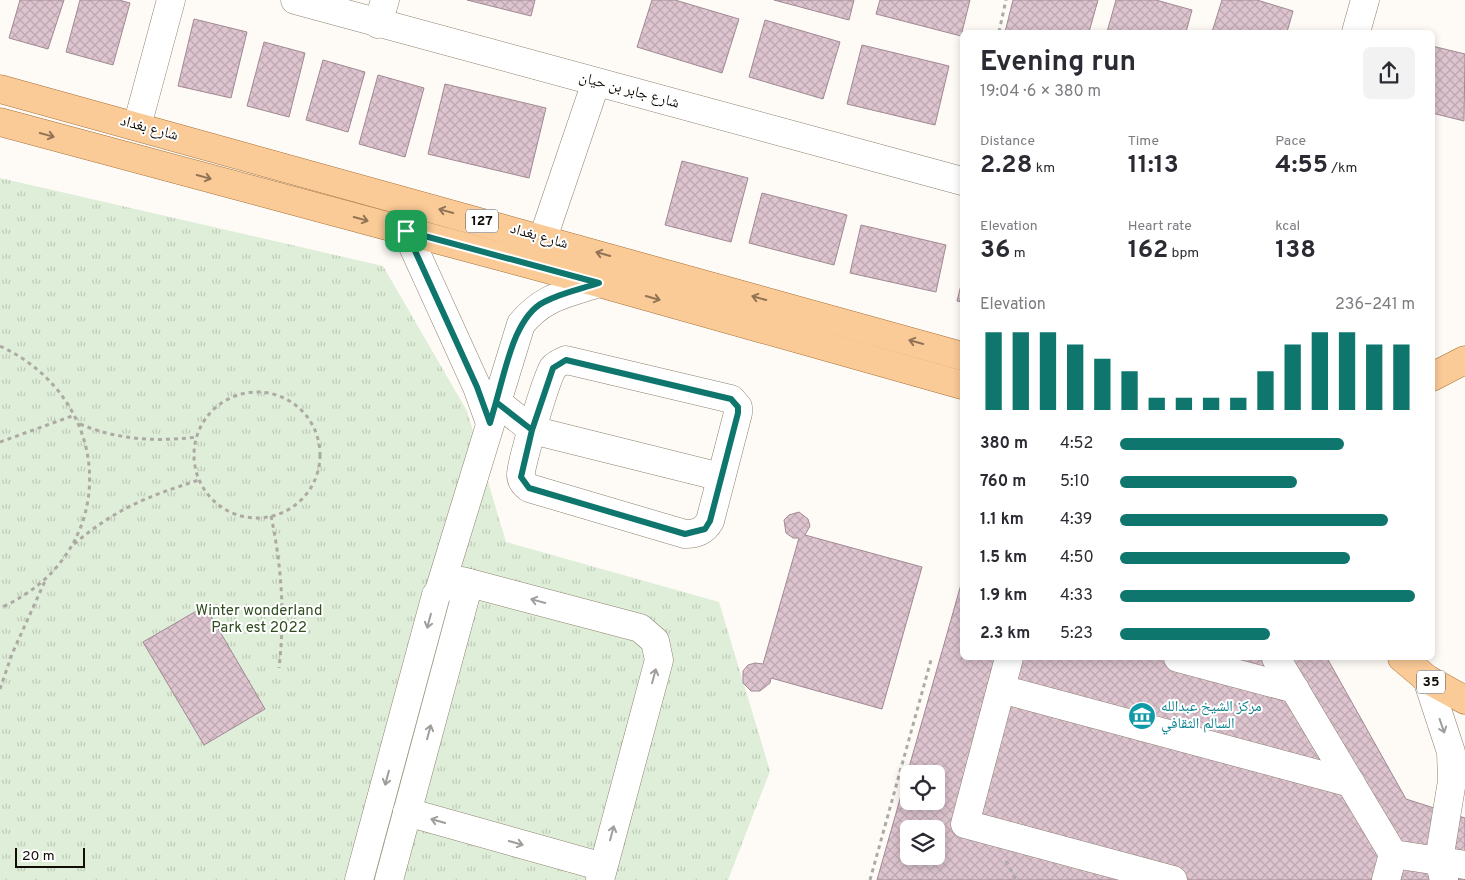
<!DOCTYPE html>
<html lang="en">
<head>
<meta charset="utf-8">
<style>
  :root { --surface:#fff; --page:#f2f2f3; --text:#2b2b33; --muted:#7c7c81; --accent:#0f766e }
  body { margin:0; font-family:Overpass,"Noto Naskh Arabic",sans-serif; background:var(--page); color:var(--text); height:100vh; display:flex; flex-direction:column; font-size:19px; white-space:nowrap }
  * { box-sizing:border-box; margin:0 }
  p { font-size:16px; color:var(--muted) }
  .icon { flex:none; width:28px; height:28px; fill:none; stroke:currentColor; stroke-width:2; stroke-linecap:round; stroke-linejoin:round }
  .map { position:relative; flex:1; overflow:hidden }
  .drawer { position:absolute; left:960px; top:30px; width:475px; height:630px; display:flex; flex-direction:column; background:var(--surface); border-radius:8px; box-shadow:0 2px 8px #0003 }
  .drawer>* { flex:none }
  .buttons { position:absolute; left:900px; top:765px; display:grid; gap:10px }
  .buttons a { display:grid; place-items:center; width:45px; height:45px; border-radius:8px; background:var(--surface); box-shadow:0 2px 8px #0003; font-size:25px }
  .scale { position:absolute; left:15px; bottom:12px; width:70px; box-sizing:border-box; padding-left:5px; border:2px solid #110c06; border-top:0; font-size:14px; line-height:18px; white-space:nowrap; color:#110c06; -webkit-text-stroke:4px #fff; paint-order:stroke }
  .pin { position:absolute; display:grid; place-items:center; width:42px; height:42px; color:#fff; margin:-21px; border-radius:10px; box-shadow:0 2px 8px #0006 }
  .round { display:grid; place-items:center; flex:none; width:52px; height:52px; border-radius:8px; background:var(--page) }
  .head { display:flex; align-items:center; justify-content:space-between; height:85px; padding:0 20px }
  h1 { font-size:28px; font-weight:700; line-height:38px }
  .stats { display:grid; grid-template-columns:repeat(3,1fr); gap:8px; height:85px; padding:5px 20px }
  .stats div { display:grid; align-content:center }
  .stats b { font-size:25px; font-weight:700 }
  .stats small { font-size:14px; font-weight:400 }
  .stats p { font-size:14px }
  .chart { height:140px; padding:10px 20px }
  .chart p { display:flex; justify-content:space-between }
  .chart svg { width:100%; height:90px; margin-top:5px; stroke:var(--accent); stroke-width:6 }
  ul { padding:0 20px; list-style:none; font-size:16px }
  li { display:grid; grid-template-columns:80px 60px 1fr; align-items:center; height:38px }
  li i { height:12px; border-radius:6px; background:var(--accent) }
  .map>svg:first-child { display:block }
</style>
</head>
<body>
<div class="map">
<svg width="1465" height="880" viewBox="0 0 1465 880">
  <defs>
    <pattern id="park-tufts" width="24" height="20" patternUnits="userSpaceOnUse" patternTransform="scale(1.25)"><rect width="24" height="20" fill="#dfeed8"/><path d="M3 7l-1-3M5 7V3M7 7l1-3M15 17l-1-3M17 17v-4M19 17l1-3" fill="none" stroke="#becbb8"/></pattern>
    <pattern id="building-cross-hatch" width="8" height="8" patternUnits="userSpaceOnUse" patternTransform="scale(1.25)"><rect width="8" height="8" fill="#ddc4cf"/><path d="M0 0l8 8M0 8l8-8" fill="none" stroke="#bda7b0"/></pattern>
  </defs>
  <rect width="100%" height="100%" fill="#fefbf7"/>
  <polygon fill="url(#park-tufts)" points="0,178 383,266 467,411 506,542 719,602 770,771 728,880 0,880"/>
  <g fill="url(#building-cross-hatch)" stroke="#a08993" fill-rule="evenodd">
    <polygon points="20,0 64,0 48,49 9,38"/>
    <polygon points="80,0 119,0 130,3 113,65 66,52"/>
    <polygon points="467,0 535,0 531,16"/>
    <polygon points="652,0 675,0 739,19 722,73 637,47"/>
    <polygon points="774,0 854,0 849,20"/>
    <polygon points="880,0 970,0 961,36 876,14"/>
    <polygon points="1013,0 1098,0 1089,32 1005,32"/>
    <polygon points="1116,0 1156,0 1192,10 1186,32 1107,32"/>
    <polygon points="1222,0 1257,0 1293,11 1287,32 1212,32"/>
    <polygon points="194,19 247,32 231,98 178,86"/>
    <polygon points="765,20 840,42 823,99 749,77"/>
    <polygon points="264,42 305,53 289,117 247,106"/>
    <polygon points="862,45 949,66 935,125 847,104"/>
    <polygon points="1432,46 1465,54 1464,121 1432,113"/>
    <polygon points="323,60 365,72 348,132 306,120"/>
    <polygon points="378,75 424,88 405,157 359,144"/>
    <polygon points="445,84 546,108 529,178 428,154"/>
    <polygon points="682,161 748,178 731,242 665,225"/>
    <polygon points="762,193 847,215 834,265 749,243"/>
    <polygon points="861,225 946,245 936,292 850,273"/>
    <polygon points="962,281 962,302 957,301"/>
    <polygon points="799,512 808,519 810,526 805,535 922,567 882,709 771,678 770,683 760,691 751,691 743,683 743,671 748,665 755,663 763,664 799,538 793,538 786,533 784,520 789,515"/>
    <path d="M962,581v77h365l79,141 59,19v62h-588zM909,774h27v27h-27zM909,829h27v27h-27z"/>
    <polygon points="205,606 265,709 204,745 143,642"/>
  </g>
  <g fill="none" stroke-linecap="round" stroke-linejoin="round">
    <g stroke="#8e806e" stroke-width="29">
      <g id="minor">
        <polyline points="295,0 962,181"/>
        <polyline points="378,24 385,0"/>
        <polyline points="1356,32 1365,0"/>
        <polyline points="137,126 171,0"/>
        <polyline points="406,231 477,387 490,423"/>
        <polyline points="543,238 596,82"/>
        <path d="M566,360l165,39 7,8v6l-28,108c-6,10 -13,13 -25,13l-156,-46c-4,-3 -8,-8 -8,-13 -1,-10 26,-98 32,-107 3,-4 8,-6 13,-8z"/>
        <polyline points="496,401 532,430 721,477"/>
        <path d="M440,588l81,-264c23,-28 45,-30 78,-41"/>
        <polyline points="1009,658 965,824 1173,880"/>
        <polyline points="1178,658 1295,689"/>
        <polyline points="1276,658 1393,854 1386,880"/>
        <polyline points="1427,679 1451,752 1452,781 1439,860 1444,880"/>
        <polyline points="1001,689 1351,783"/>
        <polyline points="407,812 603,867"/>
        <polyline points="1393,854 1465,865"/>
        <polyline points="359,880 436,595 446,583 462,581 640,628 655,641 659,660 600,880"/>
        <polyline points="389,880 469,583"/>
      </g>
    </g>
    <g stroke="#a67037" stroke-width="29">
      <g id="major">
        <polyline points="0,89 962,356"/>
        <polyline points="0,122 599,283 962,385"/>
        <polyline points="1432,377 1465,360"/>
        <polyline points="1402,658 1427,679 1465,700"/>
      </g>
    </g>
    <g stroke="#ada9a4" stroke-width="3" stroke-dasharray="4 4" stroke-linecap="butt">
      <polyline points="999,32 1006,0"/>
      <path d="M0,346c118,55 121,209 0,262"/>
      <circle cx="257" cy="455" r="63"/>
      <path d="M80,424c38,16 76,18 117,13"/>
      <polyline points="0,442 75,415"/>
      <path d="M271,516c11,52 14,100 8,152"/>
      <path d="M74,544c43,-36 72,-47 125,-64"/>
      <polyline points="0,689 12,654 45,581"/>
      <polyline points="1006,861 1016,880"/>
      <polyline points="870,880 931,660"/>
    </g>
    <use href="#minor" stroke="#fff" stroke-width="28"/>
    <use href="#major" stroke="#faca97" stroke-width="28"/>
  </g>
  <defs><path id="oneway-shaft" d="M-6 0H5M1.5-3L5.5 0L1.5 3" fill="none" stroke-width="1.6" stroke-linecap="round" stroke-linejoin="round" transform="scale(1.25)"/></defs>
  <g stroke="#917456">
    <use href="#oneway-shaft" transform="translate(47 135) rotate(15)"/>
    <use href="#oneway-shaft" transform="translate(204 177) rotate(15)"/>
    <use href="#oneway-shaft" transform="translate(446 211) rotate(-165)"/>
    <use href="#oneway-shaft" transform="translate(361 219) rotate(15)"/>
    <use href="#oneway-shaft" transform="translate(603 254) rotate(-164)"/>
    <use href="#oneway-shaft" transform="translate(653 298) rotate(16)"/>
    <use href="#oneway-shaft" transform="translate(759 298) rotate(-164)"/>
    <use href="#oneway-shaft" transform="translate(916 342) rotate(-164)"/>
  </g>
  <g stroke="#a09e9b">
    <use href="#oneway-shaft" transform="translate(538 601) rotate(-165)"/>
    <use href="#oneway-shaft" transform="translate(429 621) rotate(105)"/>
    <use href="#oneway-shaft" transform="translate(654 676) rotate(-75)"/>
    <use href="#oneway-shaft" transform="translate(1442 726) rotate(71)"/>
    <use href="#oneway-shaft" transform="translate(429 732) rotate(-75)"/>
    <use href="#oneway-shaft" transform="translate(387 778) rotate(105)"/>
    <use href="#oneway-shaft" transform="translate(438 821) rotate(-164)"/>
    <use href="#oneway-shaft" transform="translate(612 833) rotate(-75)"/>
    <use href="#oneway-shaft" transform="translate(516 843) rotate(16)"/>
  </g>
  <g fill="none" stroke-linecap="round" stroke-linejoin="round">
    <g stroke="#fff" stroke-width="10">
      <path id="route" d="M406,231l71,156 13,36 6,-21 36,28 21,-62 13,-8 165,39 7,8v6l-28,108 -5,8 -20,5 -156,-46 -8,-11 11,-47 -36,-28c9,-30 18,-85 48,-100 17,-9 37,-13 55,-19l-193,-52"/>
    </g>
    <use href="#route" stroke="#0f766e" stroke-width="6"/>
  </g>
  <defs>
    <g id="museum-disc" transform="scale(1.4375)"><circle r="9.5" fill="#0f9aa8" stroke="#fff"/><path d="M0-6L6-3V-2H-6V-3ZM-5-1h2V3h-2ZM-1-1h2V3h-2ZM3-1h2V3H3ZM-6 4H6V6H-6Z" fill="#fff"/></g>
  </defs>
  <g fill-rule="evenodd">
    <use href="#museum-disc" x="1142" y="716"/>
  </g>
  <g text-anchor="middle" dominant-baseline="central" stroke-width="4" stroke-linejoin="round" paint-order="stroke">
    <g fill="#fff" stroke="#585551" stroke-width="1">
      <rect x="466" y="209.5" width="32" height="23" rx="4"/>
      <rect x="1417" y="670.5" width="28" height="23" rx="4"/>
    </g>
    <g font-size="14" font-weight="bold" fill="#110c06">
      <text x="482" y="221">127</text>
      <text x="1431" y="682">35</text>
    </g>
    <g font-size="15" fill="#110c06" stroke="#fff">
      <text transform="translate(629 91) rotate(15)">شارع جابر بن حيان</text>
      <text transform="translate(149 129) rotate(15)">شارع بغداد</text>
      <text transform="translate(539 237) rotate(16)">شارع بغداد</text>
    </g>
    <g font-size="15" fill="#314d20" stroke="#fff">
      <text x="259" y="611">Winter wonderland<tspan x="259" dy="17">Park est 2022</tspan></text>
    </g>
    <g font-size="15" fill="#0d838f" stroke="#fff" text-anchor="start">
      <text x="1161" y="707">مركز الشيخ عبدالله<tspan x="1161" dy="17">السالم الثقافي</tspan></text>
    </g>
  </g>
</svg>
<div class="buttons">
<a><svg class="icon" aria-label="locate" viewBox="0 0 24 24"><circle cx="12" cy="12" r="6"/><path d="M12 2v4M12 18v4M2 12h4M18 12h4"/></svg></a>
<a><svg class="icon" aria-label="layers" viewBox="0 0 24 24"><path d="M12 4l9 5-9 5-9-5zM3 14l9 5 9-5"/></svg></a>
</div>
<div class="scale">20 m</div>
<div class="pin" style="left:406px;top:231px;background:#1e9e55"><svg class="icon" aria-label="arrive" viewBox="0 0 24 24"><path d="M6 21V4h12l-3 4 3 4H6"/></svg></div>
<section class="drawer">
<div class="head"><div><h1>Evening run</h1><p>19:04 · 6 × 380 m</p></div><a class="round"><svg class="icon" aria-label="share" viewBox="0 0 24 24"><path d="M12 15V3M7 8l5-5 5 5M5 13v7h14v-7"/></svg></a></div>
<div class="stats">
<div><p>Distance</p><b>2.28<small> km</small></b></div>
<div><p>Time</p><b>11:13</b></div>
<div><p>Pace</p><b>4:55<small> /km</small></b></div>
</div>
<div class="stats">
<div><p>Elevation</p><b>36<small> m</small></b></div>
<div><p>Heart rate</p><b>162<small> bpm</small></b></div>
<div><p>kcal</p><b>138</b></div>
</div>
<div class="chart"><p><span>Elevation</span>236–241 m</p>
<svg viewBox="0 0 160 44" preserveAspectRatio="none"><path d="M5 44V6M15 44V6M25 44V6M35 44V12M45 44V19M55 44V25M65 44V38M75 44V38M85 44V38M95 44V38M105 44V25M115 44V12M125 44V6M135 44V6M145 44V12M155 44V12"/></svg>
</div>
<ul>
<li><b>380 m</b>4:52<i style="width:76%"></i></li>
<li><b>760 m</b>5:10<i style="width:60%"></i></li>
<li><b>1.1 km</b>4:39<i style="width:91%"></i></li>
<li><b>1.5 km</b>4:50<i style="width:78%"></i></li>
<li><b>1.9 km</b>4:33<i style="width:100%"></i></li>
<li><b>2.3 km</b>5:23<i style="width:51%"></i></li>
</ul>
</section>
</div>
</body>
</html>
